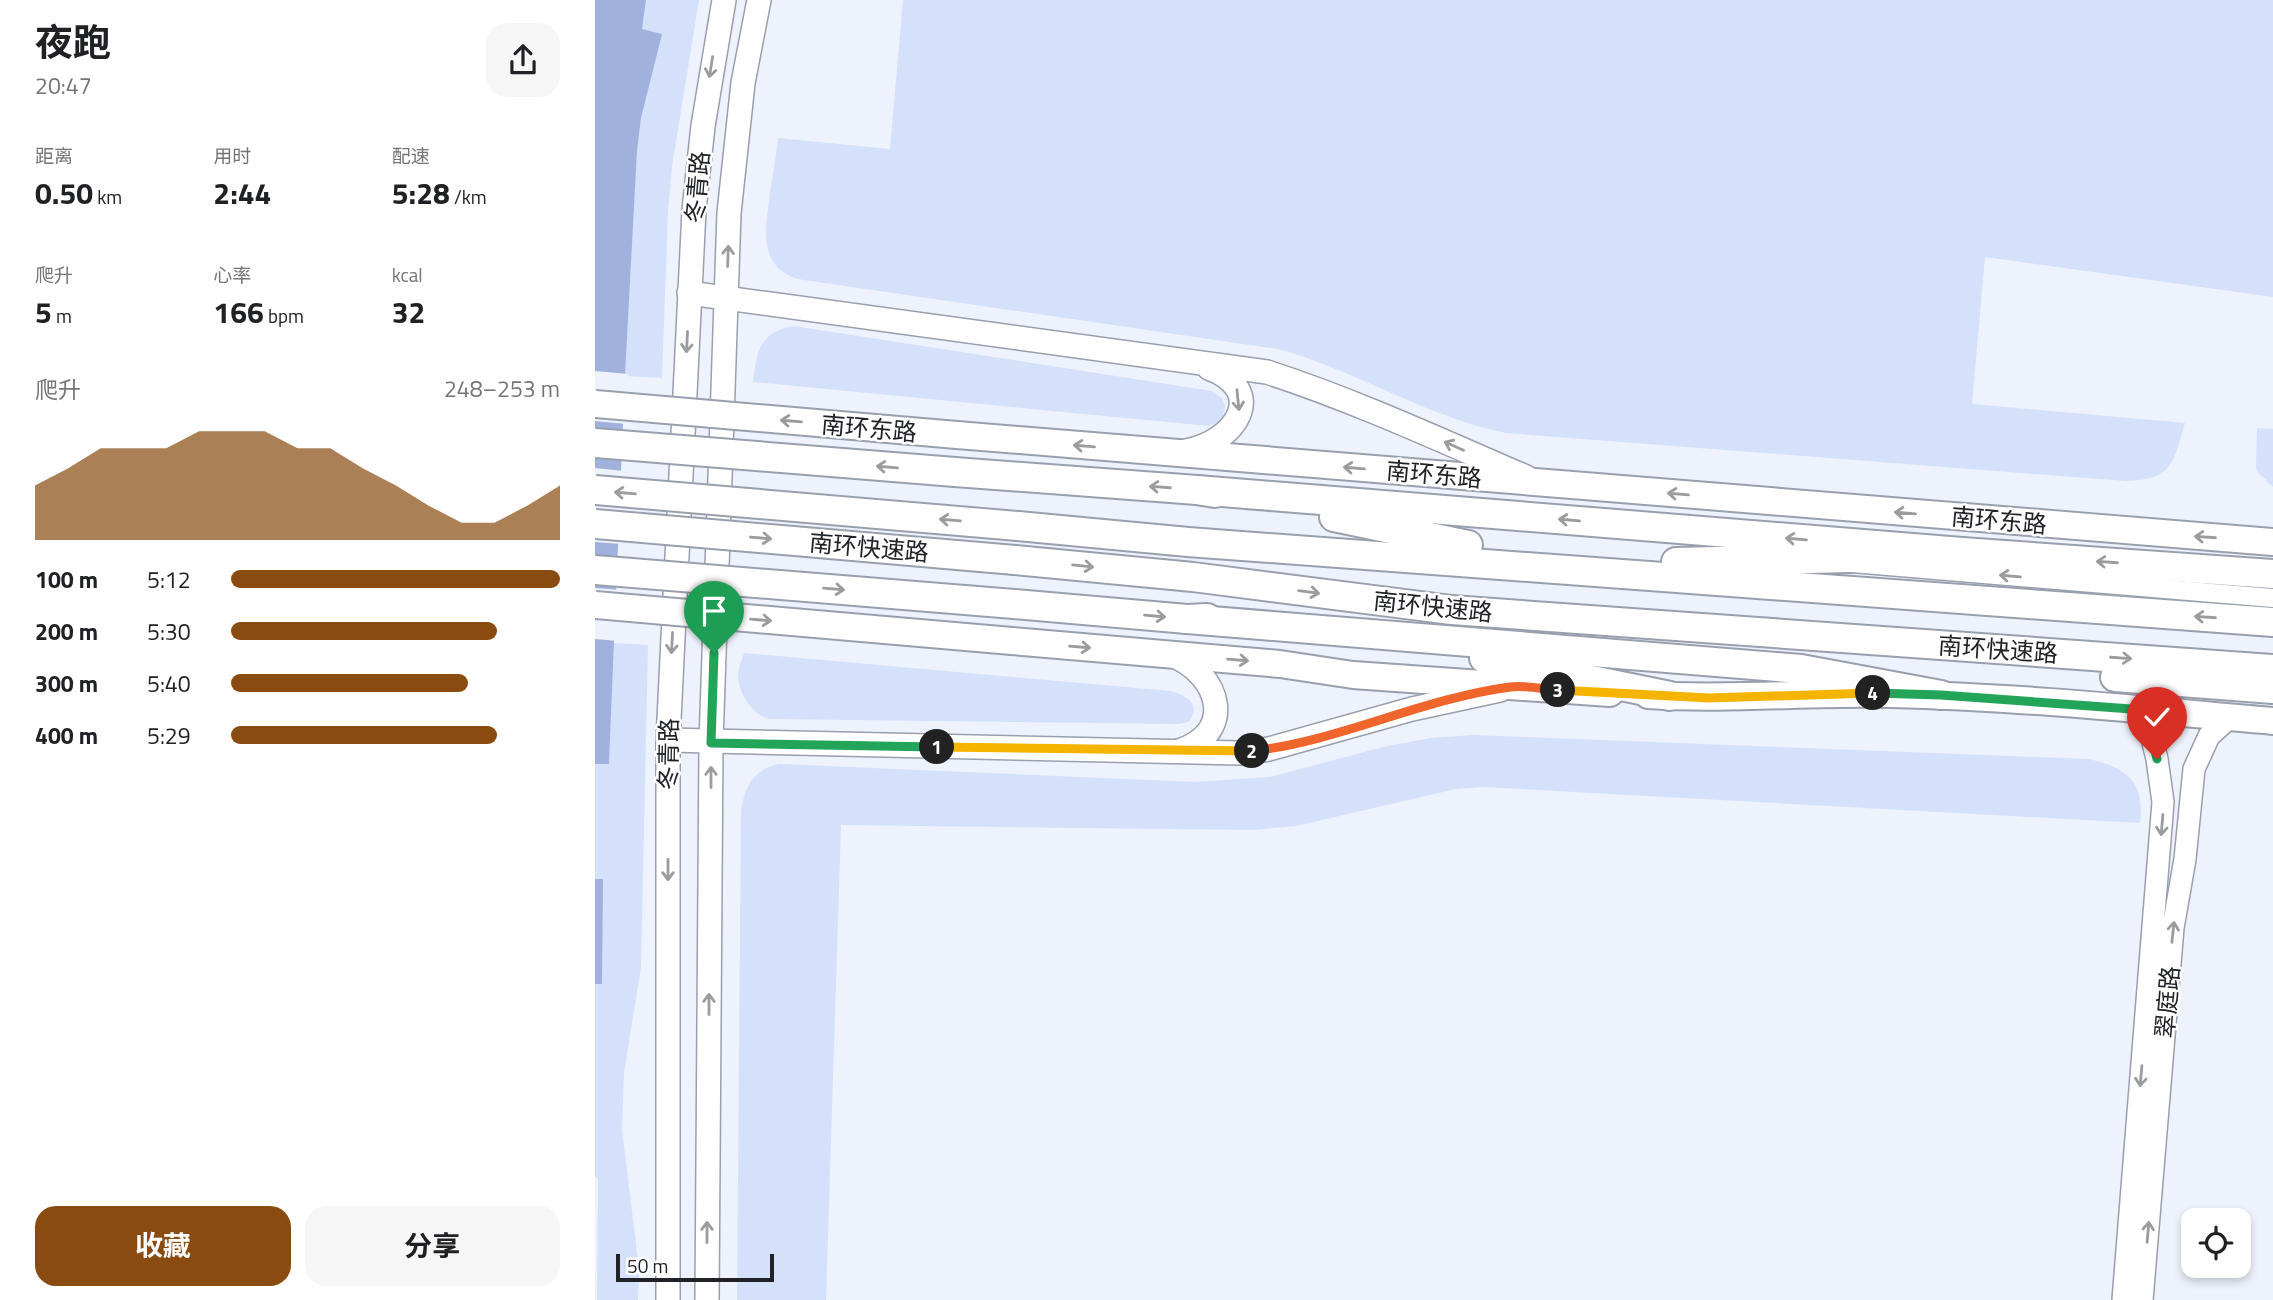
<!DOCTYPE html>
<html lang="zh">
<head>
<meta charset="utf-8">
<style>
  :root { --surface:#fff; --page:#f6f6f6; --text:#202124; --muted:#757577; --accent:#8a4b10 }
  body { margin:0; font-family:"Titillium Web","Noto Sans SC",sans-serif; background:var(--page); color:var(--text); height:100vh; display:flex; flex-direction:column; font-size:26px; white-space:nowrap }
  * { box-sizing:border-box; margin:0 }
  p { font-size:23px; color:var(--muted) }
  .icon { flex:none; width:38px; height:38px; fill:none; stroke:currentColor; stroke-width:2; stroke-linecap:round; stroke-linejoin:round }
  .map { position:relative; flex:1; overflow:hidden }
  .details { display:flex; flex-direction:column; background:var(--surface); width:595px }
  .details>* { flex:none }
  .fabs { position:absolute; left:1586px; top:1208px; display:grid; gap:14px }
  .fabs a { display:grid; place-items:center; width:70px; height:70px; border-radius:14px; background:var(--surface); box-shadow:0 4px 10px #0003; font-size:35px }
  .scale { position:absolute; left:21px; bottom:18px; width:158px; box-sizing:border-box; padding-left:7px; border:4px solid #202228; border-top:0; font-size:19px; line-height:24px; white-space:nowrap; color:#202228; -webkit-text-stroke:5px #fff; paint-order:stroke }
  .pin { position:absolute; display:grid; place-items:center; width:60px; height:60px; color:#fff; margin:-72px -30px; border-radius:50% 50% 50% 0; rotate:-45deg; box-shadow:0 0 7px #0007 }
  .pin .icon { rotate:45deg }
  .km { position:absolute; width:35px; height:35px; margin:-18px; border-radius:50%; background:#222; color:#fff; font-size:19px; line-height:35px; text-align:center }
  .round { display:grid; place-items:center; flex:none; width:74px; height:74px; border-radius:21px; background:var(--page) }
  .head { display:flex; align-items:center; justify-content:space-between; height:119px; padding:0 35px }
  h1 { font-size:38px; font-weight:700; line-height:52px }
  .metrics { display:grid; grid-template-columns:repeat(3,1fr); gap:10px; height:119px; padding:7px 35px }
  .metrics div { display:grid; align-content:center }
  .metrics b { font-size:30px; font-weight:700 }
  .metrics small { font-size:19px; font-weight:400 }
  .metrics p { font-size:19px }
  .chart { height:196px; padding:14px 35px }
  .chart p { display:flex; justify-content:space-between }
  .chart svg { width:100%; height:126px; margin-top:7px; fill:var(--accent); opacity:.7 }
  .button { display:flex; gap:14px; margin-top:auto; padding:14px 35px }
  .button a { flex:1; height:80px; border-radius:21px; background:var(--accent); color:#fff; font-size:28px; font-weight:700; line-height:80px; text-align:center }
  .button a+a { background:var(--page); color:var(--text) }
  ul { padding:0 35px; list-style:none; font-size:23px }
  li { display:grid; grid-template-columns:112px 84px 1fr; align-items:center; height:52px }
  li i { height:18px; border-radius:9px; background:var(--accent) }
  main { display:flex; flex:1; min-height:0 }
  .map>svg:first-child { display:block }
</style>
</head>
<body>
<main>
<section class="details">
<div class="head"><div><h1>夜跑</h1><p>20:47</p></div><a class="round"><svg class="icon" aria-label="share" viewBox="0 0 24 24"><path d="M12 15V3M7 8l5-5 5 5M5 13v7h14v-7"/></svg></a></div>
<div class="metrics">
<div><p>距离</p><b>0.50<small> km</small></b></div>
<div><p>用时</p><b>2:44</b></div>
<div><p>配速</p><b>5:28<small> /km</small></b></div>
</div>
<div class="metrics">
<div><p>爬升</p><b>5<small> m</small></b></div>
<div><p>心率</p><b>166<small> bpm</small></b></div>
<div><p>kcal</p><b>32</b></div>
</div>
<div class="chart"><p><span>爬升</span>248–253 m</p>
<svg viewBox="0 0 160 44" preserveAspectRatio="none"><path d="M0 44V25L10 19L20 12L30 12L40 12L50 6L60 6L70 6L80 12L90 12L100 19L110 25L120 32L130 38L140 38L150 32L160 25V44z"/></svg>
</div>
<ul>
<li><b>100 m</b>5:12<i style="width:100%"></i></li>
<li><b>200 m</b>5:30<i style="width:81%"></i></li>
<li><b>300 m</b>5:40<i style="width:72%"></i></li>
<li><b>400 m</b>5:29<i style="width:81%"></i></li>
</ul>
<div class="button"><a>收藏</a><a>分享</a></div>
</section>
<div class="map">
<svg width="1678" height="1300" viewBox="0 0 1678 1300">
  <rect width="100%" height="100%" fill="#edf2fd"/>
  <g fill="#d5e0fa">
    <polygon points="51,0 104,0 77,166 73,211 67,378 30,376 42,151 46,118 66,34 47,29"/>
    <path d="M308,0h1370v297l-288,-40 -13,147 213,19c-12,40 -12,57 -59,58l-620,-48c-80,-16 -150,-63 -228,-84l-481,-70c-41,-15 -31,-51 -27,-86 3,-18 6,-37 8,-55l112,11z"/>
    <path d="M199,326l418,65 10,7 3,8 -3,15 -13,5 -456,-44c4,-31 6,-50 41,-56z"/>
    <polygon points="1662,428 1678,429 1678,487 1663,472 1661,467"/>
    <polygon points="19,643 53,645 46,967 29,1073 27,1130 44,1269 43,1300 2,1300 3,1178 0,1177 0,984 7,984 7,879 0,879 0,764 14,764"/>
    <path d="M149,653l426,38c16,4 33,14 18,31l-9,2 -409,-5c-17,-3 -32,-26 -32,-44 0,-7 4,-15 6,-22z"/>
    <path d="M877,735l616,24c38,8 57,22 52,64l-656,-36 -28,2 -160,37 -44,4 -411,-5 -15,475h-89l4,-489c4,-26 12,-41 38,-47l416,18 75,-5 117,-31 44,-8z"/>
  </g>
  <g fill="#9fb1dc">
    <polygon points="0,0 51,0 47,29 67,34 46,118 42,151 30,376 14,764 0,764"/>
    <polygon points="0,879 8,879 7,984 0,984"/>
  </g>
  <g fill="#edf2fd">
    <polygon points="0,371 33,374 31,424 0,421"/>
    <polygon points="0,468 29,471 26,544 0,542"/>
    <polygon points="0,588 25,590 23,641 0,639"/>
  </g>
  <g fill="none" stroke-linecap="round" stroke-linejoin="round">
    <g stroke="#999fad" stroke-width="21">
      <polyline id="minor" points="1245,562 1678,598"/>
    </g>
    <g stroke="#999fad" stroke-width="24">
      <g id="tertiary">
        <polyline points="1528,1300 1568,802 1562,759 1550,710"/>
        <polyline points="1547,1300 1578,928 1590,859 1599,769 1614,736 1635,717"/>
      </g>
    </g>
    <g stroke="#999fad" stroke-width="26">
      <g id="secondary">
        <path d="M94,293l578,79c89,29 173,68 259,105"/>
        <path d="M591,451c50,-9 83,-60 23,-83"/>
        <path d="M577,655c49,20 64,78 7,96"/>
        <polyline points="73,740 644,753 674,749 817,709 905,690"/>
        <polyline points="73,1300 73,740 99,210 108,126 129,0"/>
        <polyline points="112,1300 116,743 134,213 148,83 164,0"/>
      </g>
    </g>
    <g stroke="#999fad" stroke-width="30">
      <g id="primary">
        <polyline points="362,435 1678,542"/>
        <polyline points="417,641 685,664 758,675 1015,693"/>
        <path d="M1053,695c81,5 163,-3 244,-1 127,3 254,16 381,27"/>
      </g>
    </g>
    <g stroke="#999fad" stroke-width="32">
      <g id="trunk">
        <polyline points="360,472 602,490 620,493"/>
        <polyline points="602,490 1367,552"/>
        <polyline points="739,517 873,545"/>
        <polyline points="423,526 593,542 1678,622"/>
        <polyline points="1349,553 1367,552 1678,574"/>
        <polyline points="420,560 598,577 857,610 1678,669"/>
        <polyline points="1081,562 1256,558"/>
        <polyline points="419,604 592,619 612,618"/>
        <polyline points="592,619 1206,669 1346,695"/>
        <polyline points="889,658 1075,696"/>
        <polyline points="1520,677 1678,689"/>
      </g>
    </g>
    <use href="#minor" stroke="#fff" stroke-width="18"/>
    <use href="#tertiary" stroke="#fff" stroke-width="21"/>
    <use href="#secondary" stroke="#fff" stroke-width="23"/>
    <use href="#primary" stroke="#fff" stroke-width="26"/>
    <use href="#trunk" stroke="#fff" stroke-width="28"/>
    <g stroke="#999fad" stroke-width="30" stroke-linecap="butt">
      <g id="primary-bridge">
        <polyline points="0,404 362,435"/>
        <polyline points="0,605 417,641"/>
      </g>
    </g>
    <g stroke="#999fad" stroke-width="32" stroke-linecap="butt">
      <g id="trunk-bridge">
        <polyline points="0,443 360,472"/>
        <polyline points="0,490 423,526"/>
        <polyline points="0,524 420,560"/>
        <polyline points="0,570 419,604"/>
      </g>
    </g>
    <use href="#primary-bridge" stroke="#fff" stroke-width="26"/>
    <use href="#trunk-bridge" stroke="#fff" stroke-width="28"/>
  </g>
  <defs><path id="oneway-shaft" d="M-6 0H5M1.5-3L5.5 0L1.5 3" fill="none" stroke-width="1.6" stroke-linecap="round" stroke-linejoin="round" transform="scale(1.75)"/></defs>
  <g stroke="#9b9c9e">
    <use href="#oneway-shaft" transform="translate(116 67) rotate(99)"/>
    <use href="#oneway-shaft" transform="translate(133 256) rotate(-88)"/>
    <use href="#oneway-shaft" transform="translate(92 342) rotate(93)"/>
    <use href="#oneway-shaft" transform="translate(643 400) rotate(84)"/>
    <use href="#oneway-shaft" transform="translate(196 421) rotate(-175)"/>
    <use href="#oneway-shaft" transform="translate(489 446) rotate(-175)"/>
    <use href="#oneway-shaft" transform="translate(859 446) rotate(-156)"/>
    <use href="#oneway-shaft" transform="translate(292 467) rotate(-175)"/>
    <use href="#oneway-shaft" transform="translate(759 468) rotate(-175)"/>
    <use href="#oneway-shaft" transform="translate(565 487) rotate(-176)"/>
    <use href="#oneway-shaft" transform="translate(30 493) rotate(-175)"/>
    <use href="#oneway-shaft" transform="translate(1083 494) rotate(-175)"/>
    <use href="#oneway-shaft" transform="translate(1310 513) rotate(-175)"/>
    <use href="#oneway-shaft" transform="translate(355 520) rotate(-175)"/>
    <use href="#oneway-shaft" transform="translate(974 520) rotate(-175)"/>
    <use href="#oneway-shaft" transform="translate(1610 537) rotate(-176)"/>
    <use href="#oneway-shaft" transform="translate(166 538) rotate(5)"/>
    <use href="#oneway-shaft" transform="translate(1201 539) rotate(-175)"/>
    <use href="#oneway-shaft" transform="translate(1512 562) rotate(-176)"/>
    <use href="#oneway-shaft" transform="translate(488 566) rotate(6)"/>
    <use href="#oneway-shaft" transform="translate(1415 576) rotate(-175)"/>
    <use href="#oneway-shaft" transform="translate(239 589) rotate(5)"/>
    <use href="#oneway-shaft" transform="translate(714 592) rotate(7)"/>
    <use href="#oneway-shaft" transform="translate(560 616) rotate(5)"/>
    <use href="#oneway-shaft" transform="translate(1610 617) rotate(-176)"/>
    <use href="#oneway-shaft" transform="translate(166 620) rotate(5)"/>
    <use href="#oneway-shaft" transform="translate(77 643) rotate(93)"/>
    <use href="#oneway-shaft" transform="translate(485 647) rotate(5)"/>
    <use href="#oneway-shaft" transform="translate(1526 658) rotate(4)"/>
    <use href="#oneway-shaft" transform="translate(643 660) rotate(5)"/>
    <use href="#oneway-shaft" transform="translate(116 777) rotate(-90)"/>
    <use href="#oneway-shaft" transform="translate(1567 825) rotate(95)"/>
    <use href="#oneway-shaft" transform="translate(73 870) rotate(90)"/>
    <use href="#oneway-shaft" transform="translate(1578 932) rotate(-84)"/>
    <use href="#oneway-shaft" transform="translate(114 1004) rotate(-90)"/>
    <use href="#oneway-shaft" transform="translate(1546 1076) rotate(95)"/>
    <use href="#oneway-shaft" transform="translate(112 1232) rotate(-90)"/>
    <use href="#oneway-shaft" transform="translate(1553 1232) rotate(-85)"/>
  </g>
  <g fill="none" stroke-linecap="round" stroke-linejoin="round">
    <g stroke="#fff" stroke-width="14">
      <polyline id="split-1" points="119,653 116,743 342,747"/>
    </g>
    <g stroke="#fff" stroke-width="14">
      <polyline id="split-2" points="342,747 657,751"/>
    </g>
    <g stroke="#fff" stroke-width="14">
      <path id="split-3" d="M657,751c88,-10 169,-52 258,-64 15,-2 33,2 48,3"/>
    </g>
    <g stroke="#fff" stroke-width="14">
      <polyline id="split-4" points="963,690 1114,698 1278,693"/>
    </g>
    <g stroke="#fff" stroke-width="14">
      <polyline id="split-5" points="1278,693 1346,695 1550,710 1562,759"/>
    </g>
    <use href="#split-1" stroke="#22a559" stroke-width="9"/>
    <use href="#split-2" stroke="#f5b400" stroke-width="9"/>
    <use href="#split-3" stroke="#f0652b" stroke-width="9"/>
    <use href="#split-4" stroke="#f5b400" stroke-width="9"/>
    <use href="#split-5" stroke="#22a559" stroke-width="9"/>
  </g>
  <g text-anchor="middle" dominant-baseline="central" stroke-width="5" stroke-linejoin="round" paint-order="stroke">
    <g font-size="24" fill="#202228" stroke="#fff">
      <text transform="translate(102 187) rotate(-85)">冬青路</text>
      <text transform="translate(274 428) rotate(5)">南环东路</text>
      <text transform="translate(839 474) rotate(5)">南环东路</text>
      <text transform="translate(1404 520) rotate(5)">南环东路</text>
      <text transform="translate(274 547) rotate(5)">南环快速路</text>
      <text transform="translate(838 606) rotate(6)">南环快速路</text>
      <text transform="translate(1403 649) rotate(4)">南环快速路</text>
      <text transform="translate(73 754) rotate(-89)">冬青路</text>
      <text transform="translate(1572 1002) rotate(-85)">翠庭路</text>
    </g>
  </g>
</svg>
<div class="fabs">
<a><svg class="icon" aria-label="locate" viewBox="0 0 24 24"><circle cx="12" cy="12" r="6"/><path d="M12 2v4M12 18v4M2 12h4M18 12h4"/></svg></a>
</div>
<div class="scale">50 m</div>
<div class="pin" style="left:119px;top:653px;background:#1e9e55"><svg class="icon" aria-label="arrive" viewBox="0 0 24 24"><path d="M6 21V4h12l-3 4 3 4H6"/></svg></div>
<div class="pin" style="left:1562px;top:759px;background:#d93025"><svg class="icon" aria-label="check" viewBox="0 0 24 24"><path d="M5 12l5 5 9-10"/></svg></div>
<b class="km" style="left:342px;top:747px">1</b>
<b class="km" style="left:657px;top:751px">2</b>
<b class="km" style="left:963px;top:690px">3</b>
<b class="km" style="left:1278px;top:693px">4</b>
</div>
</main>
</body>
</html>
